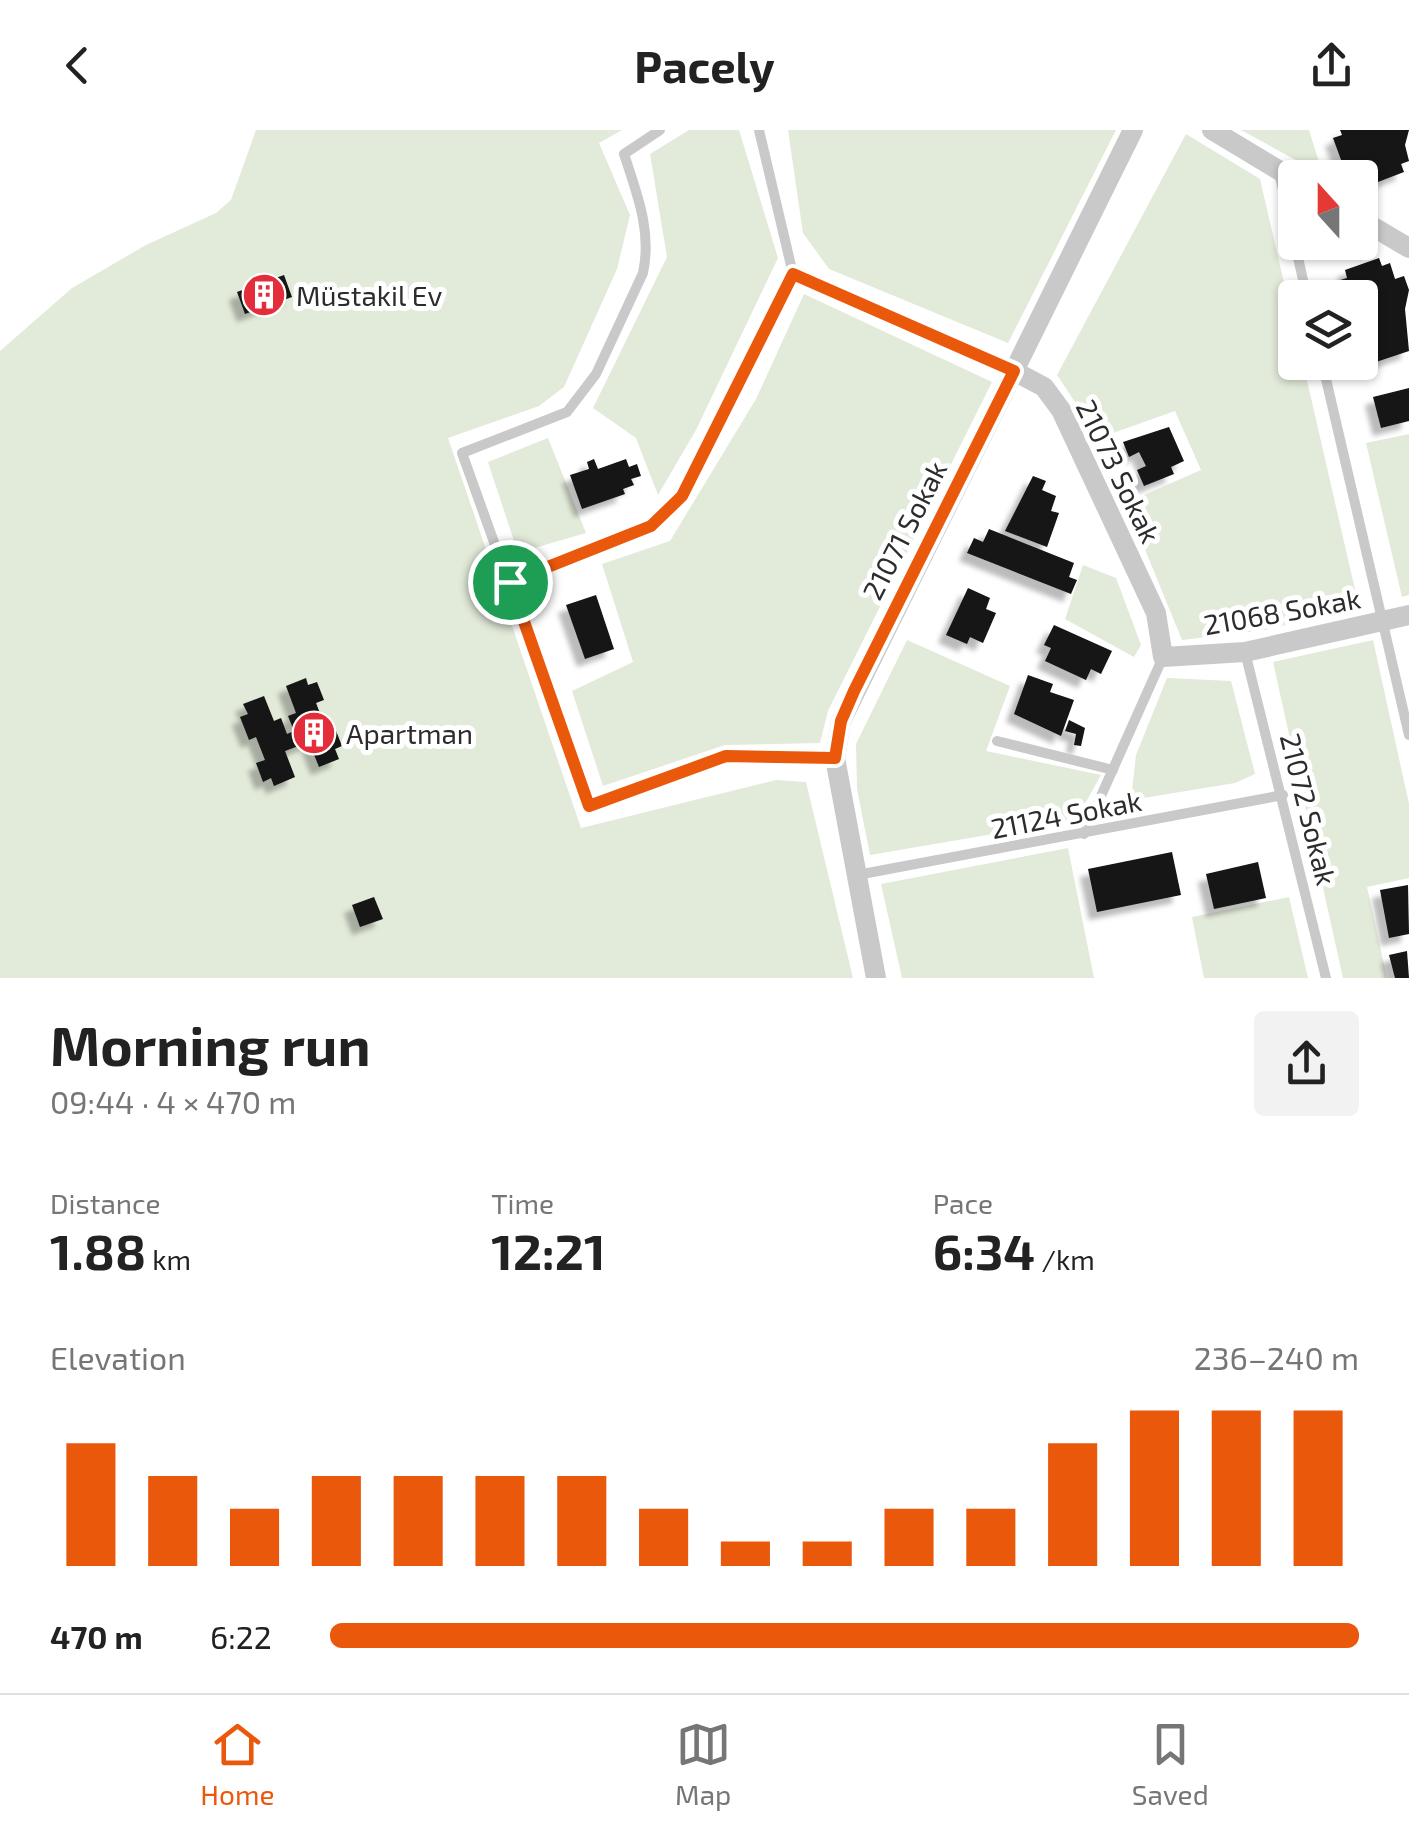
<!DOCTYPE html>
<html lang="en">
<head>
<meta charset="utf-8">
<style>
  :root { --surface:#fff; --page:#f2f2f2; --text:#222; --muted:#767676; --line:#e0e0e0; --accent:#ea580c }
  body { margin:0; font-family:"Exo 2",sans-serif; background:var(--page); color:var(--text); height:100vh; display:flex; flex-direction:column; font-size:38px; white-space:nowrap }
  * { box-sizing:border-box; margin:0 }
  p { font-size:32px; color:var(--muted) }
  .icon { flex:none; width:55px; height:55px; fill:none; stroke:currentColor; stroke-width:2; stroke-linecap:round; stroke-linejoin:round }
  .map { position:relative; height:848px; overflow:hidden }
  .drawer { display:flex; flex-direction:column; background:var(--surface); flex:1 }
  .drawer>* { flex:none }
  .needle { width:65px; rotate:339deg }
  .tools { position:absolute; left:1278px; top:30px; display:grid; gap:20px }
  .tools a { display:grid; place-items:center; width:100px; height:100px; border-radius:10px; background:var(--surface); box-shadow:0 2px 8px #0004; font-size:50px }
  .pin { position:absolute; display:grid; place-items:center; width:85px; height:85px; color:#fff; margin:-42px; border:5px solid #fff; border-radius:50%; box-shadow:0 2px 10px #0007 }
  .round { display:grid; place-items:center; flex:none; width:105px; height:105px; border-radius:10px; background:var(--page) }
  .overview { display:flex; align-items:center; justify-content:space-between; height:170px; padding:0 50px }
  h1 { font-size:55px; font-weight:700; line-height:75px }
  .figures { display:grid; grid-template-columns:repeat(3,1fr); gap:15px; height:170px; padding:10px 50px }
  .figures div { display:grid; align-content:center }
  .figures b { font-size:50px; font-weight:700 }
  .figures small { font-size:28px; font-weight:400 }
  .figures p { font-size:28px }
  .chart { height:280px; padding:20px 50px }
  .chart p { display:flex; justify-content:space-between }
  .chart svg { width:100%; height:180px; margin-top:10px; stroke:var(--accent); stroke-width:6 }
  ul { padding:0 50px; list-style:none; font-size:32px }
  li { display:grid; grid-template-columns:160px 120px 1fr; align-items:center; height:75px }
  li i { height:25px; border-radius:12px; background:var(--accent) }
  header { display:flex; justify-content:space-between; align-items:center; height:130px; padding:0 50px; background:var(--surface); font-size:45px; font-weight:700 }
  .menu { display:flex; justify-content:space-around; align-items:center; height:140px; border-top:2px solid var(--line); background:var(--surface); font-size:28px; color:var(--muted) }
  .menu a { display:grid; justify-items:center; gap:5px }
  .menu .active { color:var(--accent) }
  .map>svg:first-child { display:block }
</style>
</head>
<body>
<header><svg class="icon" aria-label="back" viewBox="0 0 24 24"><path d="M15 5l-7 7 7 7"/></svg>Pacely<svg class="icon" aria-label="share" viewBox="0 0 24 24"><path d="M12 15V3M7 8l5-5 5 5M5 13v7h14v-7"/></svg></header>
<div class="map">
<svg width="1409" height="848" viewBox="0 0 1409 848">
  <defs>
    <filter id="shadow"><feDropShadow dx="-8" dy="8" stdDeviation="2.5" flood-color="#0004"/></filter>
  </defs>
  <rect width="100%" height="100%" fill="#fff"/>
  <g fill="#e2ead9">
    <polygon points="256,0 622,0 599,13 630,85 617,139 564,257 539,276 448,308 581,698 776,650 806,652 853,848 0,848 0,221 72,158 146,115 216,83 231,70"/>
    <polygon points="689,0 739,0 778,128 696,300 658,365 636,308 593,278 667,127 650,24"/>
    <polygon points="788,0 1116,0 1008,213 829,139 803,103"/>
    <polygon points="1241,0 1309,0 1323,45"/>
    <polygon points="1186,4 1260,49 1295,200 1295,232 1303,233 1359,477 1265,500 1182,510 1126,373 1201,340 1175,281 1099,308 1057,245"/>
    <polygon points="804,164 992,252 828,581 820,613 725,615 603,656 572,561 633,532 602,434 670,411 756,269"/>
    <polygon points="1409,304 1409,465 1402,467 1366,313"/>
    <polygon points="548,308 586,403 531,419 514,411 488,332"/>
    <polygon points="1083,435 1116,448 1141,515 1134,527 1065,489"/>
    <polygon points="907,510 1010,556 986,621 1101,645 1076,690 870,725 857,659 856,614"/>
    <polygon points="1373,510 1409,674 1409,748 1367,757 1387,848 1343,848 1273,532"/>
    <polygon points="1167,548 1231,551 1255,644 1235,653 1131,670 1136,625"/>
    <polygon points="1068,718 1094,848 902,848 881,754"/>
    <polygon points="1289,767 1308,848 1204,848 1192,787"/>
  </g>
  <g fill="#131313" filter="url(#shadow)">
    <polygon points="1340,0 1409,0 1405,15 1409,31 1401,34 1404,42 1370,55 1367,47 1360,50 1353,34 1344,38 1333,8 1342,5"/>
    <polygon points="1379,128 1382,136 1390,133 1395,149 1404,146 1409,160 1405,179 1409,221 1361,237 1360,168 1343,168 1337,151 1347,148 1345,140"/>
    <polygon points="284,145 292,167 245,184 237,162"/>
    <polygon points="1409,258 1409,291 1381,298 1373,267"/>
    <polygon points="1169,297 1184,331 1171,337 1174,344 1144,356 1137,340 1146,336 1139,322 1129,327 1123,312"/>
    <polygon points="594,329 598,339 626,329 629,337 637,334 641,346 631,349 634,355 623,359 625,364 582,379 570,345 589,339 587,332"/>
    <polygon points="1033,346 1046,351 1042,360 1056,366 1051,381 1059,383 1047,417 1005,401"/>
    <polygon points="989,399 1074,433 1069,447 1077,450 1071,464 967,423 974,408 983,412"/>
    <polygon points="968,458 990,468 986,479 996,483 983,513 970,507 967,514 946,505"/>
    <polygon points="596,465 614,519 585,529 566,475"/>
    <polygon points="1054,495 1112,521 1101,544 1091,539 1086,550 1045,531 1051,518 1044,515"/>
    <polygon points="1028,545 1053,554 1050,562 1074,570 1061,606 1014,584"/>
    <polygon points="306,548 308,555 317,552 324,570 316,573 325,596 333,593 342,616 335,619 339,629 319,637 309,612 285,621 295,647 274,656 271,648 263,652 256,633 265,630 256,607 249,610 240,587 248,584 243,574 264,566 274,591 281,588 287,604 294,601 288,586 296,583 286,556"/>
    <polygon points="1069,590 1085,598 1081,616 1074,615 1076,604 1065,601"/>
    <polygon points="1172,722 1181,765 1097,782 1088,739"/>
    <polygon points="1258,732 1266,768 1214,779 1206,744"/>
    <polygon points="1408,755 1409,804 1389,808 1380,760"/>
    <polygon points="374,767 383,789 360,797 352,775"/>
    <polygon points="1407,821 1409,848 1395,848 1389,825"/>
  </g>
  <g fill="none" stroke-linecap="round" stroke-linejoin="round">
    <g stroke="#c9c9c9" stroke-width="10">
      <path d="M660,0l-36,24c13,40 28,77 19,119l-47,101 -29,38 -105,41 127,354 137,-51 109,2"/>
      <polyline points="1279,42 1307,168"/>
      <polyline points="793,144 1014,241"/>
      <polyline points="1322,232 1409,605"/>
      <polyline points="510,452 651,396 683,365 793,144 759,0"/>
      <polyline points="1245,522 1326,848"/>
      <polyline points="997,611 1113,640"/>
      <polyline points="1084,704 1163,527"/>
      <polyline points="857,745 1283,665"/>
    </g>
    <g stroke="#c9c9c9" stroke-width="20">
      <polyline points="1212,0 1295,50"/>
      <polyline points="1360,89 1409,118"/>
      <polyline points="1014,241 1044,257 1061,280 1156,483 1163,527 1245,522 1409,485"/>
      <polyline points="876,848 835,628 841,591 1133,0"/>
    </g>
  </g>
  <g fill="none" stroke-linecap="round" stroke-linejoin="round">
    <g stroke="#fff" stroke-width="20">
      <polygon id="route" points="793,144 1014,241 854,561 841,591 835,628 726,626 589,676 510,452 651,396 682,366"/>
    </g>
    <use href="#route" stroke="#ea580c" stroke-width="12"/>
  </g>
  <defs>
    <g id="building-disc" transform="scale(2.25)"><circle r="9.5" fill="#e42d3a" stroke="#fff"/><path d="M-4-6H4V6H1V3H-1V6H-4ZM-2.5-4.3h1.7v1.8h-1.7ZM.8-4.3h1.7v1.8H.8ZM-2.5-1h1.7V.8h-1.7ZM.8-1h1.7V.8H.8Z" fill="#fff"/></g>
  </defs>
  <g fill-rule="evenodd">
    <use href="#building-disc" x="264" y="165"/>
    <use href="#building-disc" x="314" y="603"/>
  </g>
  <g text-anchor="middle" dominant-baseline="central" stroke-width="10" stroke-linejoin="round" paint-order="stroke">
    <g font-size="28" fill="#2c2c2c" stroke="#fff" text-anchor="start">
      <text x="296" y="165">Müstakil Ev</text>
      <text x="346" y="603">Apartman</text>
    </g>
    <g font-size="28" fill="#2c2c2c" stroke="#fff">
      <text transform="translate(1119 341) rotate(64)">21073 Sokak</text>
      <text transform="translate(904 400) rotate(-63)">21071 Sokak</text>
      <text transform="translate(1282 481) rotate(-10)">21068 Sokak</text>
      <text transform="translate(1309 679) rotate(76)">21072 Sokak</text>
      <text transform="translate(1066 684) rotate(-11)">21124 Sokak</text>
    </g>
  </g>
</svg>
<div class="tools">
<a><svg class="needle" viewBox="-14 -14 28 28"><path d="M0-13l5 13h-10z" fill="#e53935"/><path d="M0 13l5-13h-10z" fill="#767676"/></svg></a>
<a><svg class="icon" aria-label="layers" viewBox="0 0 24 24"><path d="M12 4l9 5-9 5-9-5zM3 14l9 5 9-5"/></svg></a>
</div>
<div class="pin" style="left:510px;top:452px;background:#1e9e55"><svg class="icon" aria-label="arrive" viewBox="0 0 24 24"><path d="M6 21V4h12l-3 4 3 4H6"/></svg></div>
</div>
<section class="drawer">
<div class="overview"><div><h1>Morning run</h1><p>09:44 · 4 × 470 m</p></div><a class="round"><svg class="icon" aria-label="share" viewBox="0 0 24 24"><path d="M12 15V3M7 8l5-5 5 5M5 13v7h14v-7"/></svg></a></div>
<div class="figures">
<div><p>Distance</p><b>1.88<small> km</small></b></div>
<div><p>Time</p><b>12:21</b></div>
<div><p>Pace</p><b>6:34<small> /km</small></b></div>
</div>
<div class="chart"><p><span>Elevation</span>236–240 m</p>
<svg viewBox="0 0 160 44" preserveAspectRatio="none"><path d="M5 44V14M15 44V22M25 44V30M35 44V22M45 44V22M55 44V22M65 44V22M75 44V30M85 44V38M95 44V38M105 44V30M115 44V30M125 44V14M135 44V6M145 44V6M155 44V6"/></svg>
</div>
<ul>
<li><b>470 m</b>6:22<i style="width:100%"></i></li>
</ul>
</section>
<nav class="menu">
<a class="active"><svg class="icon" aria-label="home" viewBox="0 0 24 24"><path d="M3 11l9-7 9 7M6 9v11h12V9"/></svg>Home</a>
<a><svg class="icon" aria-label="map" viewBox="0 0 24 24"><path d="M3 6l6-2 6 2 6-2v14l-6 2-6-2-6 2zM9 4v14M15 6v14"/></svg>Map</a>
<a><svg class="icon" aria-label="saved" viewBox="0 0 24 24"><path d="M7 4h10v16l-5-4-5 4z"/></svg>Saved</a>
</nav>
</body>
</html>
